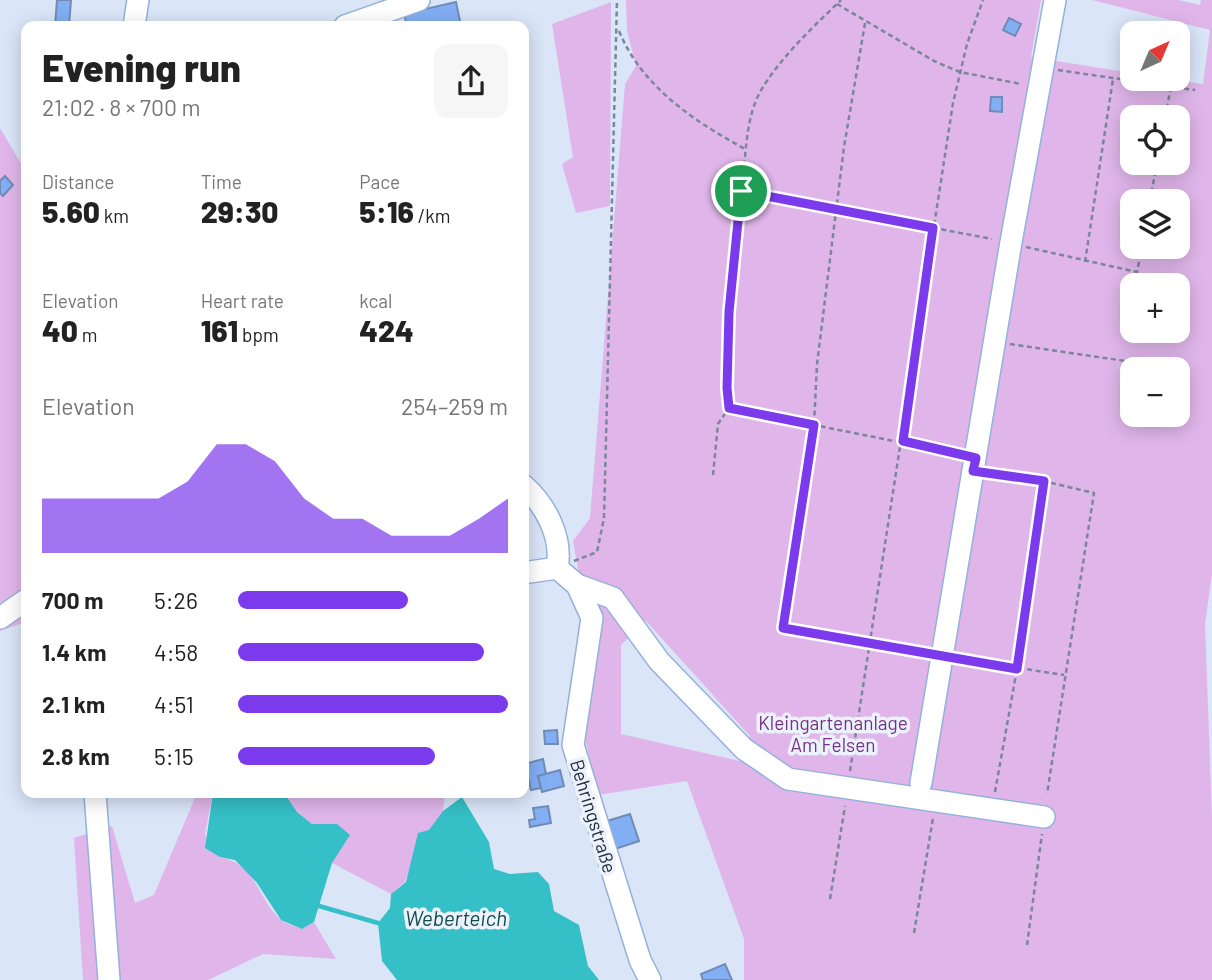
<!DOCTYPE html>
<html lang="en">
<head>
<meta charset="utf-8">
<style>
  :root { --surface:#fff; --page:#f6f6f6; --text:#222; --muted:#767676; --accent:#7c3aed }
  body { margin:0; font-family:Barlow,sans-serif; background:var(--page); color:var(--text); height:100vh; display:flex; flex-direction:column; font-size:26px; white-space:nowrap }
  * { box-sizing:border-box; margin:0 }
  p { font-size:23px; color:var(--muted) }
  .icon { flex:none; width:38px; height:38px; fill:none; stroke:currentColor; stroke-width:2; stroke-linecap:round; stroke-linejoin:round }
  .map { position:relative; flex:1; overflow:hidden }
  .drawer { position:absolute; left:21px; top:21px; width:508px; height:777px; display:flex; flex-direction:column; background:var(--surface); border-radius:14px; box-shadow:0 4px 18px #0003 }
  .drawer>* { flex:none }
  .needle { width:46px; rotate:44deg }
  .tools { position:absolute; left:1120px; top:21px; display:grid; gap:14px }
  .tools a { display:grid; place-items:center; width:70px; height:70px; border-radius:14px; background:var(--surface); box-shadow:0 4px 18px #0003; font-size:35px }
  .pin { position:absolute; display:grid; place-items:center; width:60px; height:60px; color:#fff; margin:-30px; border:4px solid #fff; border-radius:50%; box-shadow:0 2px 7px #0007 }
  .round { display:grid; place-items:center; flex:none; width:74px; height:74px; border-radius:14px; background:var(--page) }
  .overview { display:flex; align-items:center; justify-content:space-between; height:119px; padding:0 21px }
  h1 { font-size:38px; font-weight:800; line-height:52px }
  .stats { display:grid; grid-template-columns:repeat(3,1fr); gap:10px; height:119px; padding:7px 21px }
  .stats div { display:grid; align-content:center }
  .stats b { font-size:30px; font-weight:800 }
  .stats small { font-size:19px; font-weight:400 }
  .stats p { font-size:19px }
  .chart { height:196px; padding:14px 21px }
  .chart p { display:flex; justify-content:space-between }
  .chart svg { width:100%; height:126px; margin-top:7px; fill:var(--accent); opacity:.7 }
  ul { padding:0 21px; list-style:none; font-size:23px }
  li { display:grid; grid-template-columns:112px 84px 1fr; align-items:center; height:52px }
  li i { height:18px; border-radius:9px; background:var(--accent) }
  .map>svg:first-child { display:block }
</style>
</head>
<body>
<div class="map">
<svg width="1212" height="980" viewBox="0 0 1212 980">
  <rect width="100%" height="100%" fill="#dae5f8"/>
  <g fill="#e0b6ea" fill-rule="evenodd">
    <path d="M626,0h415l-10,57 101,16v6h35l36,5 7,-54 -118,-30h86l22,5 1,-5h11v574l-7,50 7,192v164h-468v-41l-57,-158 -89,14 -12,-52 1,-123 -14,-79 17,-23 35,-434 11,-18 -9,-35zM1132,117h46v46h-46zM1132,201h46v46h-46zM1132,285h46v46h-46zM1132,369h46v46h-46zM646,621l104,115 -6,26 -123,-28v-89z"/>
    <polygon points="611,2 610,206 576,213 562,164 573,157 552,24"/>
    <polygon points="0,128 26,172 26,622 0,631"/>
    <path d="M197,793h16l-8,41 15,23c37,7 37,42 61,63 5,4 15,6 21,9l12,-7 22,37 -73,-5 -55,26h-125l-9,-142 38,-12 23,77 19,-8z"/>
    <polygon points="284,793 445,793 443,811 412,861 405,882 391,894 332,863 337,824 312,824 297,812"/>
  </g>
  <g fill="#35bfc6">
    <polygon points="213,793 284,793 297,812 312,824 337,824 350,835 332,863 314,922 302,929 281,920 257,883 235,860 220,857 205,848"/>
    <polygon points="462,797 489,842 494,869 510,874 538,872 549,884 554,911 579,925 588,966 599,980 397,980 382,961 378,923 390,908 391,894 406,882 418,833 429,830 443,811"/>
  </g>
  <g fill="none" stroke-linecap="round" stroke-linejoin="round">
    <polyline stroke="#35bfc6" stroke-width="4.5" points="319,906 378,923"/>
  </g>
  <g fill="#82aef4" stroke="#718bb4" stroke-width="2">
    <polygon points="57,0 71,0 69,26 55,26"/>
    <polygon points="456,2 461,26 407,26 404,14"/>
    <polygon points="1009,18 1021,24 1015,36 1003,30"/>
    <polygon points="991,97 1002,97 1002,112 990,111"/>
    <polygon points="5,176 13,185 3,196 0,193 0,181"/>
    <polygon points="557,730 558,744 545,744 544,731"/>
    <polygon points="543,759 546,774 538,776 541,788 531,790 525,764"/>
    <polygon points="560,770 564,786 542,792 538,776"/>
    <polygon points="548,806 551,823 530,827 529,820 535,819 533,808"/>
    <polygon points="630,814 639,841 615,849 607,821"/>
    <polygon points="725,964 732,980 703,980 701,974"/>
  </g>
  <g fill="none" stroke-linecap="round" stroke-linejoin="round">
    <g stroke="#95b0db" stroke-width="24">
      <g id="minor">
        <polyline points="134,26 138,0"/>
        <polyline points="345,26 419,0"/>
        <path d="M523,485c23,20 40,53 34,83"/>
        <polyline points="523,573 557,568 577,585 592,618 573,745 640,960 650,980"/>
        <polyline points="577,585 613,598 659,661 744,749 788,779 1044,817"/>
        <polyline points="0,618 26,600"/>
        <polyline points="921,783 1011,242 1055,0"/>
        <polyline points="95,793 109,980"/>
      </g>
    </g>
    <g stroke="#7b8698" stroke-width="2.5" stroke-dasharray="5 3.5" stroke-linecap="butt">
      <polyline points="837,4 934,61 960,72 1021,84"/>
      <polyline points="865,23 844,147 817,364 814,425 783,628 926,653"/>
      <path d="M619,31c23,56 76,91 128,119"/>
      <polyline points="1058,70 1195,90"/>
      <polyline points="1165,117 1171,87"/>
      <polyline points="741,191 992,239"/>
      <polyline points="1150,201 1157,163"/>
      <polyline points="1026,247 1137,272 1142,247"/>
      <polyline points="1085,262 1113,79"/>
      <polyline points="1010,344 1132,362"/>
      <polyline points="729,408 959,454"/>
      <polyline points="991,474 1043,481"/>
      <path d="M713,475l5,-51 11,-16c-9,-66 2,-151 12,-218 6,-34 3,-73 22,-103 20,-32 51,-61 78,-87"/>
      <polyline points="574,561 597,552 604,518 617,0"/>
      <polyline points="960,659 1064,675"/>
      <polyline points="850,771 953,103 967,44 983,0"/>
      <polyline points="995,792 1017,669 1043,481 1094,493 1047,794"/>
      <polyline points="830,899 845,806"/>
      <polyline points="914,933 933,818"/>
      <polyline points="1027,945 1042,834"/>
    </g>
    <use href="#minor" stroke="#fff" stroke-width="21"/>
  </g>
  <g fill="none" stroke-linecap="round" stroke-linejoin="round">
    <g stroke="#fff" stroke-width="14">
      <polygon id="route" points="741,191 933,228 903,441 976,458 973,471 1044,481 1017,669 783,628 814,425 729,408 727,388 729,312"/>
    </g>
    <use href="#route" stroke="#7c3aed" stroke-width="9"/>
  </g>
  <g text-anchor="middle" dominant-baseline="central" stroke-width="7" stroke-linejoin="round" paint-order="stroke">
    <g font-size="19" fill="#753384" stroke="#ecf2fc">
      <text x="833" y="722">Kleingartenanlage<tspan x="833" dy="22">Am Felsen</tspan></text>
    </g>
    <g font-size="19" fill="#222c3e" stroke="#ecf2fc">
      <text transform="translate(594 816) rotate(73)">Behringstraße</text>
    </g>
    <g font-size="21" font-style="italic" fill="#124c4e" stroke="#ecf2fc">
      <text x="456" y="917">Weberteich</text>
    </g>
  </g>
</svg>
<div class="tools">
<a><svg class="needle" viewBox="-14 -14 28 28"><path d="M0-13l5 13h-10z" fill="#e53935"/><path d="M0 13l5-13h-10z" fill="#767676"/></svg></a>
<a><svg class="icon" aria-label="locate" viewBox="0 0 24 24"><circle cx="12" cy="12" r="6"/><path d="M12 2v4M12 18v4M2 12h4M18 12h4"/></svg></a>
<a><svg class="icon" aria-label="layers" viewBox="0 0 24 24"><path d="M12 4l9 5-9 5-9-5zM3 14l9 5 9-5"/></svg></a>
<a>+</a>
<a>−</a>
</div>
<div class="pin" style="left:741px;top:191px;background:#1e9e55"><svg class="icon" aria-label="arrive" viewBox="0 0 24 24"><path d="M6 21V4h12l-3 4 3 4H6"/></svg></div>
<section class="drawer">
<div class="overview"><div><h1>Evening run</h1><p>21:02 · 8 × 700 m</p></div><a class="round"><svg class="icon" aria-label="share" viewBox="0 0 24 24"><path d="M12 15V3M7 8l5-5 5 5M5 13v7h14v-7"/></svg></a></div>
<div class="stats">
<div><p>Distance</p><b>5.60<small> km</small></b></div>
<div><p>Time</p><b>29:30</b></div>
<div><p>Pace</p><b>5:16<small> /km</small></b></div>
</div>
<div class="stats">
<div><p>Elevation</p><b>40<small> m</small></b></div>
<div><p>Heart rate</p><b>161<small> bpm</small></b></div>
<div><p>kcal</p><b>424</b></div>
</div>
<div class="chart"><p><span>Elevation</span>254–259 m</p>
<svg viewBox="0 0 160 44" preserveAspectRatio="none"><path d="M0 44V25L10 25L20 25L30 25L40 25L50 19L60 6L70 6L80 12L90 25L100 32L110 32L120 38L130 38L140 38L150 32L160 25V44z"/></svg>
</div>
<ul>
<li><b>700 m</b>5:26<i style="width:63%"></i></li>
<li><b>1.4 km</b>4:58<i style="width:91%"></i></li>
<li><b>2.1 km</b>4:51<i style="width:100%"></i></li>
<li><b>2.8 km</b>5:15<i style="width:73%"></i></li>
</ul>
</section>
</div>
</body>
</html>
